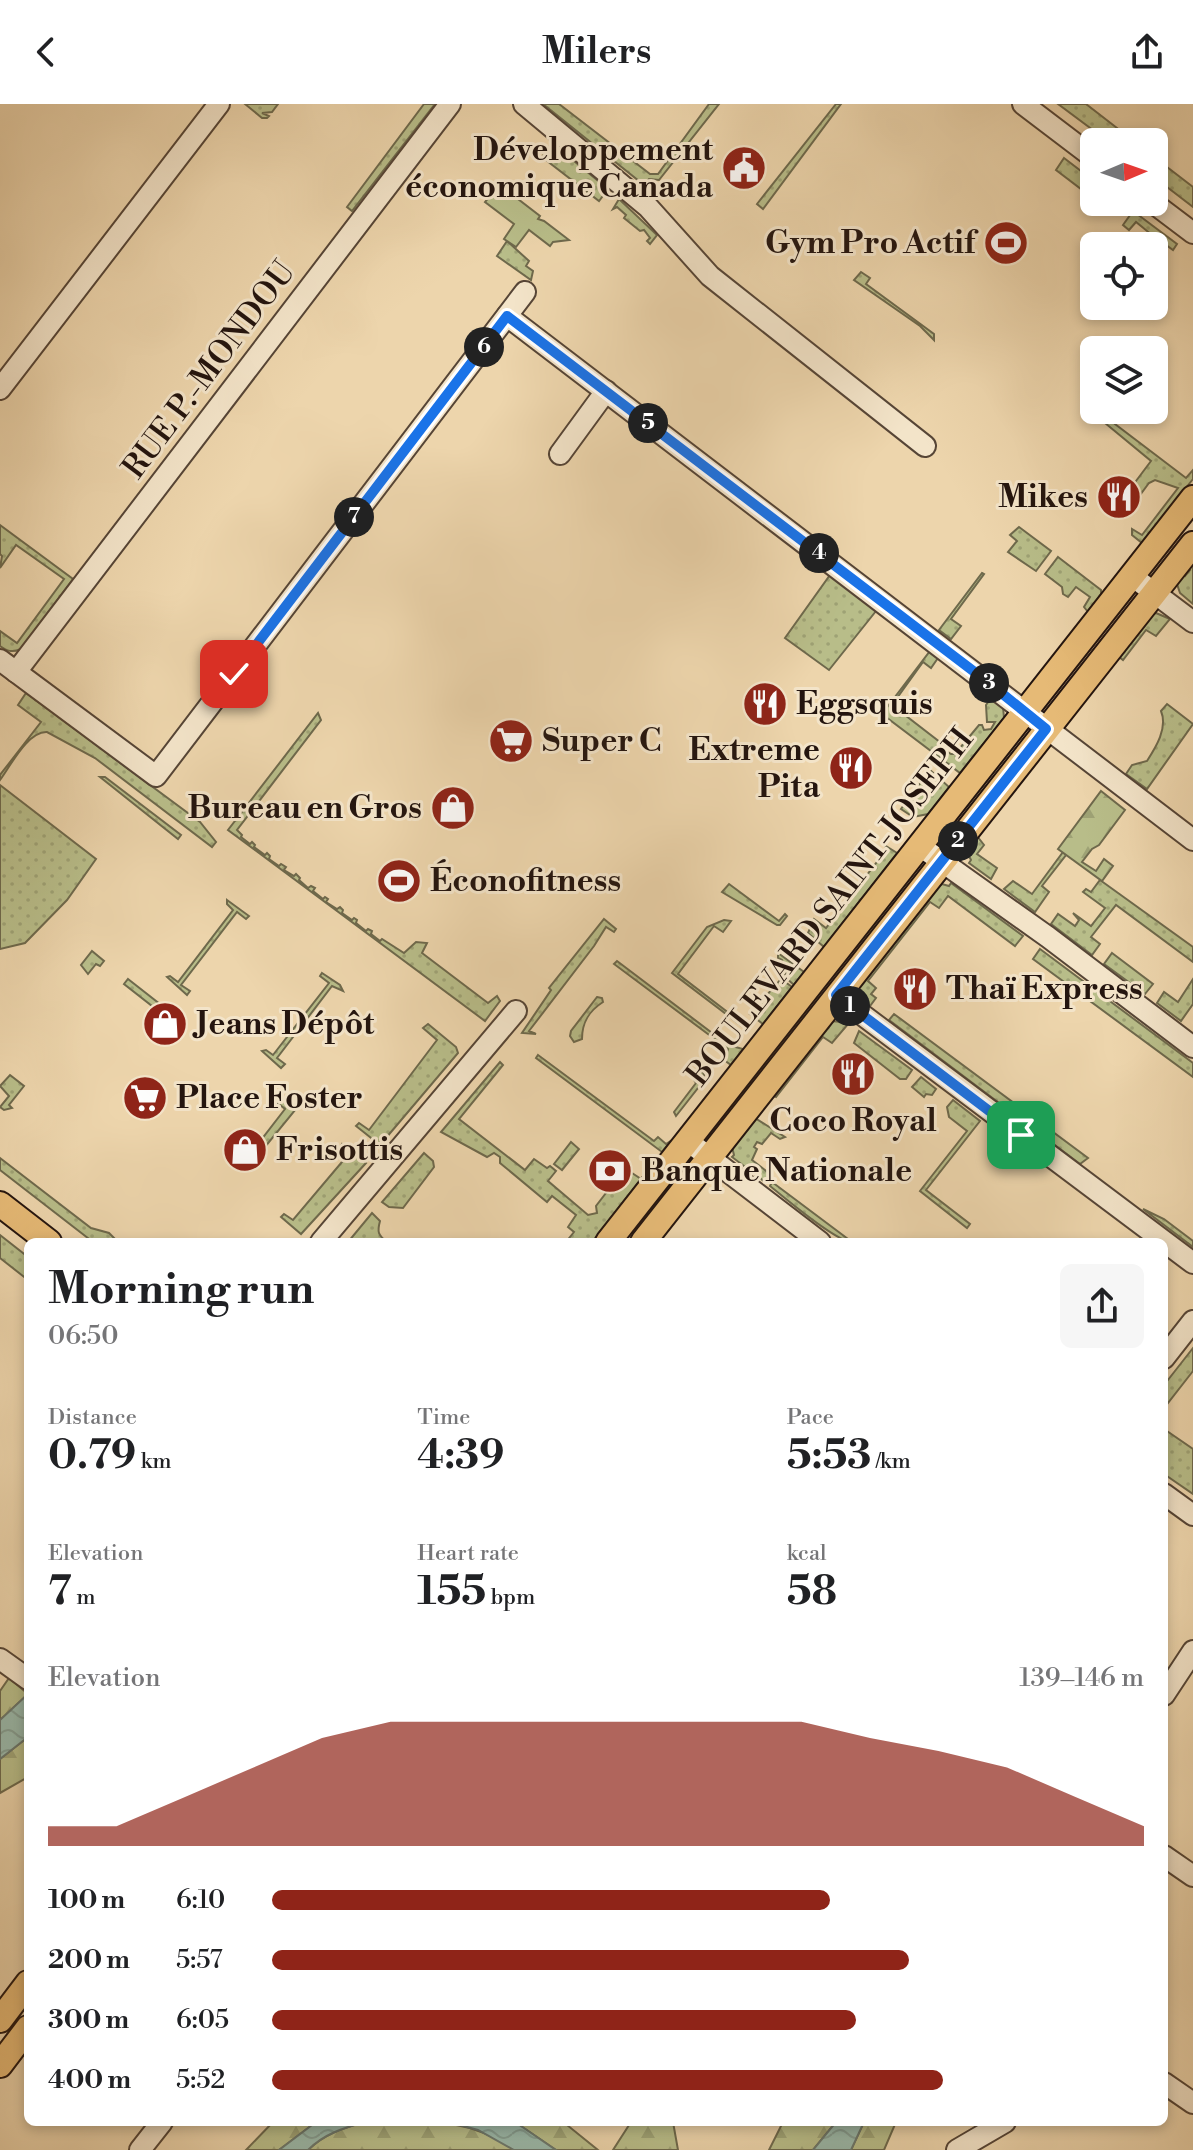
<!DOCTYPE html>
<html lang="en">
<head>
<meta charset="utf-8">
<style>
  :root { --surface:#fff; --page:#f6f6f6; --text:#202124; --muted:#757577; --accent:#8f2418 }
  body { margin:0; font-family:"Libre Bodoni",serif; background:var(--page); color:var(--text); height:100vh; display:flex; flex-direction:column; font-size:30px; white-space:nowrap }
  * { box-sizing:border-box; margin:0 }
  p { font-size:26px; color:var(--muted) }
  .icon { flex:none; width:44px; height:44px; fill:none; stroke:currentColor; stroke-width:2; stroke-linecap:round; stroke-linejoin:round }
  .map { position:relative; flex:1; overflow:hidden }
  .sheet { position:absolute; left:24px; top:1134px; width:1144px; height:888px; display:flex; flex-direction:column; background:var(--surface); border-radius:12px; box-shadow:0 4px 12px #0003 }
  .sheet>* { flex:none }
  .needle { width:52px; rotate:88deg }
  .controls { position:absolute; left:1080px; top:24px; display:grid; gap:16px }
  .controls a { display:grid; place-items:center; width:88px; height:88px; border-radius:12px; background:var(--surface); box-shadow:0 4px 12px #0003; font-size:40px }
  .pin { position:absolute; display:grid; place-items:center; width:68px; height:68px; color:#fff; margin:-34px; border-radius:16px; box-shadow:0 4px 12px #0006 }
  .km { position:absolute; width:40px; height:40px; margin:-20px; border-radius:50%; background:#222; color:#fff; font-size:22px; line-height:40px; text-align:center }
  .round { display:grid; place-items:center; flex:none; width:84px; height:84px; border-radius:12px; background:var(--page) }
  .summary { display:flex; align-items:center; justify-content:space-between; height:136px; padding:0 24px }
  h1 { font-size:44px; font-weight:800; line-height:60px }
  .figures { display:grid; grid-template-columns:repeat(3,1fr); gap:12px; height:136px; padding:8px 24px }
  .figures div { display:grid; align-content:center }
  .figures b { font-size:40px; font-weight:800 }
  .figures small { font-size:22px; font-weight:400 }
  .figures p { font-size:22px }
  .chart { height:224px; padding:16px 24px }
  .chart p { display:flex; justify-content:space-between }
  .chart svg { width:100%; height:144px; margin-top:8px; fill:var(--accent); opacity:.7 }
  ul { padding:0 24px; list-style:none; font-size:26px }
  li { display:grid; grid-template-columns:128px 96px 1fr; align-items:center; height:60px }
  li i { height:20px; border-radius:10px; background:var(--accent) }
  header { display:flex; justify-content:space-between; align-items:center; height:104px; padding:0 24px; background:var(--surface); font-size:36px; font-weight:800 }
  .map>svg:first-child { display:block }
</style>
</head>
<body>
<header><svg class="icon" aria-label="back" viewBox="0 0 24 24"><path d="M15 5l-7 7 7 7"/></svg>Milers<svg class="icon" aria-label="share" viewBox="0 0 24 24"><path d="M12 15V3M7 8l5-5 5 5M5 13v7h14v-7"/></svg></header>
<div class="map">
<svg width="1193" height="2046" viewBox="0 0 1193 2046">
  <defs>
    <pattern id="grass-dots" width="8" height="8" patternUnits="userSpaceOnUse" patternTransform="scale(2)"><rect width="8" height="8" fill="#b8bd89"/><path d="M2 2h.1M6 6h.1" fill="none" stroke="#9ea275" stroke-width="1.8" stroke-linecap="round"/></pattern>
    <pattern id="forest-firs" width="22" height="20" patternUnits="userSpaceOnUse" patternTransform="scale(2)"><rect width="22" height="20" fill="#b8bd89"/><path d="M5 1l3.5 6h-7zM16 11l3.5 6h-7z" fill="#9ea275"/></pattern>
    <pattern id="water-waves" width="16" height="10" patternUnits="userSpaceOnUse" patternTransform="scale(2)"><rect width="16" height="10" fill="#99b9ab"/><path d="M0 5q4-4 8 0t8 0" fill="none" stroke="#849e92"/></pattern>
  </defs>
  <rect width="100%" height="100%" fill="#edd5ac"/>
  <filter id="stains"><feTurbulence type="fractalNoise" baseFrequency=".0025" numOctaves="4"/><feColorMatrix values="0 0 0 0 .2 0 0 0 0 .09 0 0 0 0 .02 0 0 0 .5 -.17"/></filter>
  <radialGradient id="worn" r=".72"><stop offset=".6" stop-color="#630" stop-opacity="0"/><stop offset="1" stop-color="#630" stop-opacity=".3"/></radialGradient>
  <g fill="url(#grass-dots)" stroke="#6e694c" stroke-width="2">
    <polygon points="245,0 278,0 272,8 262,9 269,12 267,14 262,14"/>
    <polygon points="424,0 435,0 352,107 347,103"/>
    <polygon points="543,0 559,0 650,70 658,70 709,0 719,0 659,76 649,75 644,81"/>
    <polygon points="836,0 841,0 763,105 757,100"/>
    <polygon points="1058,0 1086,0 1135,38 1123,38 1117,31 1115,34 1121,38 1109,38"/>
    <polygon points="552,39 608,85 599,97 542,53"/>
    <polygon points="1154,53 1193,83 1193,103 1154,73"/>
    <polygon points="1064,54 1090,74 1081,85 1056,66"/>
    <polygon points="619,95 657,131 650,140 647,137 650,134 644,126 640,127 624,114 626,111 617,103 613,105"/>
    <polygon points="1133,107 1177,140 1173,146 1162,138 1159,141 1149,142 1145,139 1152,131 1136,118 1129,126 1123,121"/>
    <polygon points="507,137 529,157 526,162 533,167 531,176 497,152"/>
    <polygon points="861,168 870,174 866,180 934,230 934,236 920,222 854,176"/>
    <polygon points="1119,306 1125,306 1115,320 1186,374 1193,366 1193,375 1142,439 1132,431 1132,425 1142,431 1178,384 1155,376 1149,379 1137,395 1129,393 1127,389 1151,357 1105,319"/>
    <path d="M0,421l73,54 -52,70c-9,4 -14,2 -21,-3v-15l17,12 47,-64 -48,-34 -16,23 2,-12 -2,-2z"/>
    <polygon points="1019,423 1051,447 1036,467 1008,448 1017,437 1010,431"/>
    <polygon points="1058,453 1101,486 1101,491 1088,508 1084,503 1090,493 1076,483 1068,493 1063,490 1062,483 1045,470"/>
    <polygon points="1193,458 1193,500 1180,489 1177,480 1183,470 1185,472 1190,466 1188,464"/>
    <polygon points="982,469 984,470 951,515 961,522 951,535 939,526"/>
    <polygon points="830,471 876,507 829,566 785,534"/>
    <polygon points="1156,509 1170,515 1156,532 1146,526 1123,556 1118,552 1149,513"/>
    <polygon points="930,547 938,554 931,564 923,558 892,601 945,642 943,645 951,650 955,650 979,621 982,621 984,626 991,625 995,618 987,618 986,601 991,594 1003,603 1004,614 960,669 882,610"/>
    <path d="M26,589l174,129 16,20 -4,5 -117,-89 -48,-26c-19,-1 -36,33 -47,48v-5l41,-53 -23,-17z"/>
    <path d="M1167,600l26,20 -46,65 -21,-15 6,-9 15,-4c9,-14 21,-33 14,-50z"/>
    <polygon points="318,609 321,616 237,726 242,731 241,733 250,740 252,738 255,741 254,743 265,751 267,749 270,752 269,755 279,762 281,760 286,763 284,766 294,772 296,770 300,774 299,776 308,784 311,782 315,784 313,787 323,795 325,793 328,795 326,798 337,805 340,803 343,806 342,809 352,816 354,814 357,816 356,819 366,827 368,825 372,827 371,830 380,837 382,835 404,849 416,838 427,839 422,849 488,899 497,892 500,897 485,917 228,726"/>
    <polygon points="930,666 949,683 928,710 913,713 901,705"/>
    <polygon points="100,673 105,673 181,731 178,735"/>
    <polygon points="0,681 96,755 67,796 25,839 0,845"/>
    <polygon points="977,732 984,741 977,750 997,764 991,775 969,759 971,756 967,748"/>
    <polygon points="886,742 897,749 824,843 808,829 814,815 826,824 883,750"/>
    <polygon points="1063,748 1066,751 1042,782 1049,788 1035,808 1004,785 1013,777 1032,790"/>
    <polygon points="1100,776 1193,843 1193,858 1116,801 1091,833 1100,840 1092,851 1051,820 1058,810 1075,822 1079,816 1073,809 1091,822 1105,804 1083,788 1086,785 1091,788"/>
    <polygon points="951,779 1023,832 1015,842 948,792 939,804 930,798 868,877 876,884 871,890 876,894 870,902 861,895 862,892 858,883 938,782 942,780 949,782"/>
    <polygon points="729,780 779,817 785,810 787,812 780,821 777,821 722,788"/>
    <polygon points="227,796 249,812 246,815 237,808 181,881 190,887 187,891 167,873 170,872 178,878 233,806 227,800"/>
    <polygon points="604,815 616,825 614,828 606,823 594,842 529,927 536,930 522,929 551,886 549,884"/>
    <polygon points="724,816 731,817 723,828 714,822 678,870 747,923 747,926 672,869 707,823"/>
    <polygon points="1040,845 1193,959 1193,973 1033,855"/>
    <polygon points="92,847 104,857 100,862 96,860 88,870 81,861"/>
    <polygon points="778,849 804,868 794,881 784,872 786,869 782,856 778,854"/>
    <polygon points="1112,849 1153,880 1145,890 1104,860"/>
    <polygon points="617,857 728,941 743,945 731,961 724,956 728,945 614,860"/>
    <polygon points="322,869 340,881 343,887 332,882 277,954 285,960 281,964 262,947 266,946 273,951 329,879 320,872"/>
    <polygon points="128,875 170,908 166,913 124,880"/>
    <polygon points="781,875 792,883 763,920 750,910"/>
    <polygon points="1193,875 1193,900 1181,917 1157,899 1164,888 1178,898"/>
    <path d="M597,893l5,1 1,4c-14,9 -21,20 -21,37l-8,3 -4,-6 1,-5z"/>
    <polygon points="894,910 1088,1054 1080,1060 889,916"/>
    <polygon points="843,915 849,919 832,939 823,933 776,993 772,991 831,917 841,918"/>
    <polygon points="428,920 456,943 458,949 380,1041 356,1022 359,1019 369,1026 437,936 423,924"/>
    <polygon points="859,927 912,966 906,975 900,975 854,939"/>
    <polygon points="538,951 654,1037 658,1033 666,1040 672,1036 662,1048 536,954"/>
    <polygon points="500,958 503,961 459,1015 525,1066 534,1055 547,1064 550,1062 556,1067 548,1077 588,1111 597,1109 596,1102 616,1076 623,1080 632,1069 641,1075 592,1138 566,1138 574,1128 568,1123 576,1111 552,1092 547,1098 500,1059 500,1053 494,1049 487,1053 441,1028"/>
    <polygon points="700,967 703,968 705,975 676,1012 674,1008 696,979 694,976"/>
    <polygon points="10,971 24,982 9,1001 12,1004 4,1006 0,1003 9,992 0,982"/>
    <polygon points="921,973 936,985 932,991 926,990 924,993 912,983"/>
    <polygon points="279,992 296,1005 256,1054 251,1049 285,1005 275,997"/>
    <polygon points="953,996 980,1017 926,1086 970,1120 967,1124 920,1087 967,1027 949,1013 947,1003"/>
    <polygon points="755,1014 785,1033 780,1035 771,1029 762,1040 757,1038 754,1043 757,1045 752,1056 770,1070 765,1078 732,1053 734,1051 732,1043"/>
    <polygon points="571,1038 579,1045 562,1066 554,1060"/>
    <polygon points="342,1040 366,1059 301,1130 281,1113 284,1110 293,1116 347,1052 339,1045"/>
    <polygon points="424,1049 433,1057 434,1063 403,1104 389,1103 382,1098"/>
    <polygon points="0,1054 91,1124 109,1129 118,1138 93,1138 0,1066"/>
    <path d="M772,1078l80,60c-16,0 -67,-44 -82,-56z"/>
    <polygon points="1143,1105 1164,1115 1193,1137 1193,1143"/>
    <path d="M372,1109l8,8c-3,11 -2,14 7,21h-39z"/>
    <polygon points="0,1131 28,1153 28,1176 0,1154"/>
    <polygon points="1193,1244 1193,1267 1164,1304 1164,1281"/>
    <polygon points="1164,1325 1193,1345 1193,1390 1164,1370"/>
  </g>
  <g fill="url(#forest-firs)" stroke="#6e694c" stroke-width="2">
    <polygon points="1101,687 1125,706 1099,741 1092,745 1082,758 1096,767 1104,755 1113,762 1102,777 1058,745"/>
    <polygon points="9,1574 28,1590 0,1616 0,1587"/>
    <polygon points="28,1633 28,1673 0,1689 0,1655"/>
    <polygon points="273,2018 316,2018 279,2046 246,2046"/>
    <path d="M365,2018c55,0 101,-7 149,28h-206c16,-16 35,-22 57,-28z"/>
    <polygon points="515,2018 568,2018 567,2021 598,2046 556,2046"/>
    <polygon points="631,2018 673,2018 678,2046 613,2046"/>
    <polygon points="783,2018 836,2018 813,2046 769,2046"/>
    <polygon points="864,2018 896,2018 884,2046 851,2046"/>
  </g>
  <polygon fill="#b8bd89" stroke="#6e694c" stroke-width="2" points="498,82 512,93 514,92 540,112 538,115 544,117 569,136 553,138 550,142 529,126 516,143 504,135 514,120 485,98"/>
  <g fill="url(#water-waves)" stroke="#6a776d" stroke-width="2">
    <polygon points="28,1590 28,1633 0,1655 0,1616"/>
    <path d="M316,2018h49c-22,6 -41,12 -57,28h-29z"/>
    <polygon points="449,2018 515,2018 556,2046 514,2046 478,2026"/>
    <polygon points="836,2018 864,2018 851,2046 813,2046"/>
  </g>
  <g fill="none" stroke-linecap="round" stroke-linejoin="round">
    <g stroke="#564536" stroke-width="24">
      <g id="minor">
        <polyline points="524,0 648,103 710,172 925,342"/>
        <polyline points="1023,0 1094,54"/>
        <polyline points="1152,98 1193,129"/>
        <polyline points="507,212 1193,736"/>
        <polyline points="0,285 219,0"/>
        <polyline points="560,350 606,287"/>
        <polyline points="1132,472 1193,518"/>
        <polyline points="0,556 156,672 525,188"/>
        <polyline points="16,568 450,0"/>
        <polyline points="920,742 1048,833 1193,943"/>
        <polyline points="836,891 1193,1159"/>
        <polyline points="697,1044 820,1138"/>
        <polyline points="321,1138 516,907"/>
        <polyline points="1164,1254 1193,1217"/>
        <polyline points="1164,1390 1193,1411"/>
        <polyline points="0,1555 28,1575"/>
        <polyline points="1164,1591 1193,1547"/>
        <polyline points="1164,1752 1193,1772"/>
        <polyline points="1164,1979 1193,1999"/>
        <polyline points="140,2046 162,2018"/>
        <polyline points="957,2046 1005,2018"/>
      </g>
    </g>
    <g stroke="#24150f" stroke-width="28">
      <g id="major">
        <polyline points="0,1100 49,1138"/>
        <polyline points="608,1138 1193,394"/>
        <polyline points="643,1138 1193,440"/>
        <polyline points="0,1916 28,1879"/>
        <polyline points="0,1961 28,1924"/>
      </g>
    </g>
    <use href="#minor" stroke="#f3e4c9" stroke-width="20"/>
    <use href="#major" stroke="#e6ba76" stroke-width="24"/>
  </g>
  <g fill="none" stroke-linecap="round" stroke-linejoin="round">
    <g stroke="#fff" stroke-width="16">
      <polyline id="route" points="234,570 507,212 989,579 1046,625 836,891 1021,1031"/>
    </g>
    <use href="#route" stroke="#1a73e8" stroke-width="10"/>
  </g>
  <defs>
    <g id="civic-disc" transform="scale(2.3)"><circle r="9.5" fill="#8f2418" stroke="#f3e4c9"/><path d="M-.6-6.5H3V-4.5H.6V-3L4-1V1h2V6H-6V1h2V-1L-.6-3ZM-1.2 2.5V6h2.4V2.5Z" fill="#fff"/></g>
    <g id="stadium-disc" transform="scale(2.3)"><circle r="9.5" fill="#8f2418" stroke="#f3e4c9"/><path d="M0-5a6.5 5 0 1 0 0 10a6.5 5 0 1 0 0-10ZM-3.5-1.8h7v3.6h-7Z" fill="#fff"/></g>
    <g id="restaurant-disc" transform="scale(2.3)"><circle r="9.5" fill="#8f2418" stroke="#f3e4c9"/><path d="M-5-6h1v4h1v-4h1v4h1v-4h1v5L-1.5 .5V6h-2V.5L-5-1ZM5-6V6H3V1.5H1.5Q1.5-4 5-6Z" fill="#fff"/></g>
    <g id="supermarket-disc" transform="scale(2.3)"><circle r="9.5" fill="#8f2418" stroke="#f3e4c9"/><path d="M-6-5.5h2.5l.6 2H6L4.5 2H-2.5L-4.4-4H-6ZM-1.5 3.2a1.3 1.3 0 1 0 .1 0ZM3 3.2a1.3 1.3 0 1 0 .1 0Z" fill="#fff"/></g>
    <g id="shop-disc" transform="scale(2.3)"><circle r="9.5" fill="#8f2418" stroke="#f3e4c9"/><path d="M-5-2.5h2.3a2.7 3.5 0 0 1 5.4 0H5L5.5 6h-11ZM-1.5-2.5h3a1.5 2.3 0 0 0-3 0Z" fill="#fff"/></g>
    <g id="bank-disc" transform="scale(2.3)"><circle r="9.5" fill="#8f2418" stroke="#f3e4c9"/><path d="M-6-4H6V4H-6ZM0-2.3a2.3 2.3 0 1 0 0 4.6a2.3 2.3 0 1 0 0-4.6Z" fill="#fff"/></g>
  </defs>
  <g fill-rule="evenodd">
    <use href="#civic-disc" x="744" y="64"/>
    <use href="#stadium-disc" x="1006" y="139"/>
    <use href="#restaurant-disc" x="1119" y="393"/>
    <use href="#restaurant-disc" x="765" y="600"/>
    <use href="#supermarket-disc" x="511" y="637"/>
    <use href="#restaurant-disc" x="851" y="664"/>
    <use href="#shop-disc" x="453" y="704"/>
    <use href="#stadium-disc" x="399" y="777"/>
    <use href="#restaurant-disc" x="915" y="885"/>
    <use href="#shop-disc" x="165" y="920"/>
    <use href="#restaurant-disc" x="853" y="970"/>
    <use href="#supermarket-disc" x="145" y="994"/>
    <use href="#shop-disc" x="245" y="1046"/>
    <use href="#bank-disc" x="610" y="1067"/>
  </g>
  <g text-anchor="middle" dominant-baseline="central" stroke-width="6" stroke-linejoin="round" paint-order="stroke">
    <g font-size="32" font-weight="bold" fill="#24150f" stroke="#f3e4c9" text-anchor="start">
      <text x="713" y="46" text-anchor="end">Développement<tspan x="713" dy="37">économique Canada</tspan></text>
      <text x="975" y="139" text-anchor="end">Gym Pro Actif</text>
      <text x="1088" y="393" text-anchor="end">Mikes</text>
      <text x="796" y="600">Eggsquis</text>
      <text x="542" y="637">Super C</text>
      <text x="820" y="646" text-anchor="end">Extreme<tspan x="820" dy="37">Pita</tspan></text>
      <text x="422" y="704" text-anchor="end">Bureau en Gros</text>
      <text x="430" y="777">Éconofitness</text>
      <text x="946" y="885">Thaï Express</text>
      <text x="196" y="920">Jeans Dépôt</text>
      <text x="176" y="994">Place Foster</text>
      <text x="853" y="1017" text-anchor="middle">Coco Royal</text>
      <text x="276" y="1046">Frisottis</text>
      <text x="641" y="1067">Banque Nationale</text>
    </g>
    <g font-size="32" fill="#24150f" stroke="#f3e4c9">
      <text transform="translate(209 266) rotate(-53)">RUE P.-MONDOU</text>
      <text transform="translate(830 803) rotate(-52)">BOULEVARD SAINT-JOSEPH</text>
    </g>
  </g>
  <rect width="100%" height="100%" filter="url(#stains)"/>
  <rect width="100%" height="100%" fill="url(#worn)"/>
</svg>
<div class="controls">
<a><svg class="needle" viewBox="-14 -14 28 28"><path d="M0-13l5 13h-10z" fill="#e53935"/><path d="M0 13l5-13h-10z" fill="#757577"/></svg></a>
<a><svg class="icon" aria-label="locate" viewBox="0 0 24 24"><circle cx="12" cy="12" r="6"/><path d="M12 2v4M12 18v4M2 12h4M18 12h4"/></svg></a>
<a><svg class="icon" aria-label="layers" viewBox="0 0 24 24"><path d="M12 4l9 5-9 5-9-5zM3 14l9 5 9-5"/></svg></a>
</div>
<div class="pin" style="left:1021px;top:1031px;background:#1e9e55"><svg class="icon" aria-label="arrive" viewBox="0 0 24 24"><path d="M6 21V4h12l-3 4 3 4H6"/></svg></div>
<div class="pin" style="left:234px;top:570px;background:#d93025"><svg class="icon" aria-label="check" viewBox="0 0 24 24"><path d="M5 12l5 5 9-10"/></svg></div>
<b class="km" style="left:850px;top:902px">1</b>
<b class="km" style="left:958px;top:737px">2</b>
<b class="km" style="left:989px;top:579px">3</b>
<b class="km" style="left:819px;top:449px">4</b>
<b class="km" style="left:648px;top:319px">5</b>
<b class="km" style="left:484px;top:243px">6</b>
<b class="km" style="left:354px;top:413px">7</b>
<section class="sheet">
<div class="summary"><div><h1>Morning run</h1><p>06:50</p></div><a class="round"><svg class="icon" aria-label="share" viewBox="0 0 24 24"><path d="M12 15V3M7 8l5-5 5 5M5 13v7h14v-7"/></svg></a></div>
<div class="figures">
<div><p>Distance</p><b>0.79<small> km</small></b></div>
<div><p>Time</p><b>4:39</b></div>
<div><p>Pace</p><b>5:53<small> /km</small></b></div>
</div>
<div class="figures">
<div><p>Elevation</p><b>7<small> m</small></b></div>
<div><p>Heart rate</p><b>155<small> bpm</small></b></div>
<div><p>kcal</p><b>58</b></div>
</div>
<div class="chart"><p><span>Elevation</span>139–146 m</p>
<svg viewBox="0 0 160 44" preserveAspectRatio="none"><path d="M0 44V38L10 38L20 29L30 20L40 11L50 6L60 6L70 6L80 6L90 6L100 6L110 6L120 11L130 15L140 20L150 29L160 38V44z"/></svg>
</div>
<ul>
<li><b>100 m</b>6:10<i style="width:64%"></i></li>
<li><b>200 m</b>5:57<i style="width:73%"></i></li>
<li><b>300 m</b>6:05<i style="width:67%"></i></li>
<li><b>400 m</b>5:52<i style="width:77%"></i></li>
</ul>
</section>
</div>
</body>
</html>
